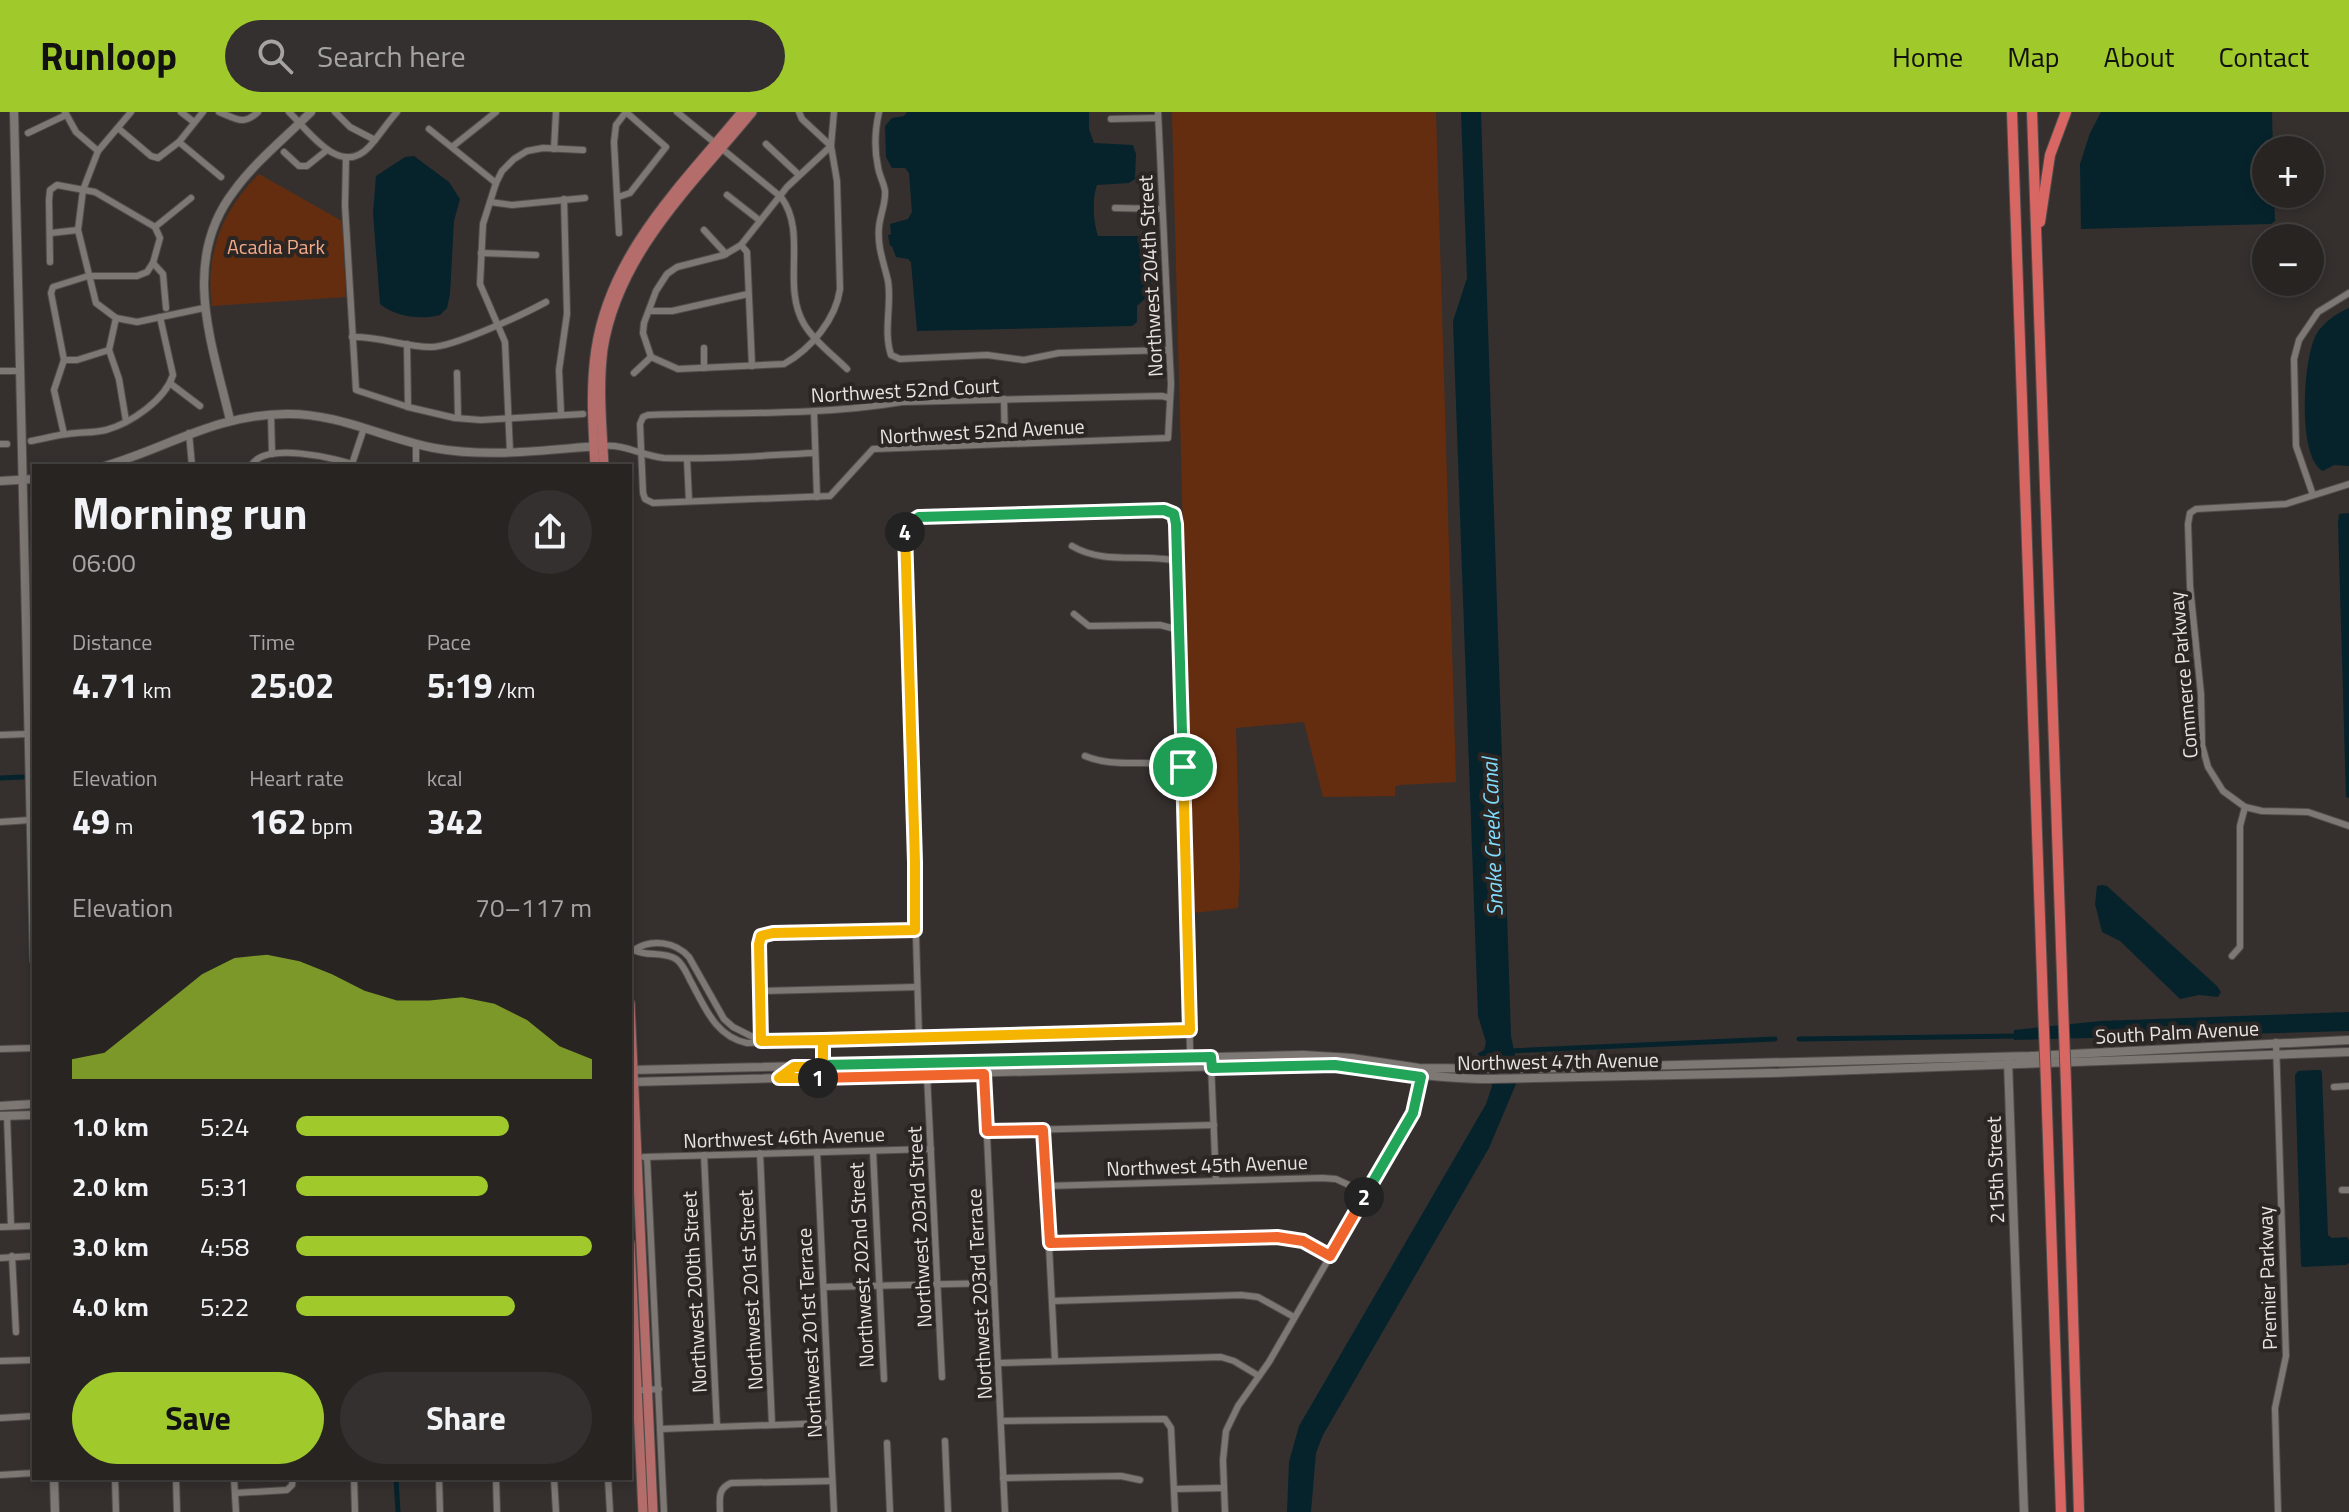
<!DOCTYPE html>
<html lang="en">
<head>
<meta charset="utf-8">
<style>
  :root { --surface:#282422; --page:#34302f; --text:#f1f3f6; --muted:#a5a4a5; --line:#444140; --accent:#a0ca2c }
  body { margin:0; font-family:"Titillium Web",sans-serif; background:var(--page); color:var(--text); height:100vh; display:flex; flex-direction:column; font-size:30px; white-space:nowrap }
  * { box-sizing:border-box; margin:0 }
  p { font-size:26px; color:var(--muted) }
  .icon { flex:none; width:44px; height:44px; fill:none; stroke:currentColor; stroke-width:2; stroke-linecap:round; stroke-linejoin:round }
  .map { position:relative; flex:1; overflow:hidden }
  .side { position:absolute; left:32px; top:352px; width:600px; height:1016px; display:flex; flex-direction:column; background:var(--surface); border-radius:0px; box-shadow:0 4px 12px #0003,0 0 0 2px var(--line) }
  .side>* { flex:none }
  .buttons { position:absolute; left:2252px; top:24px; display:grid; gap:16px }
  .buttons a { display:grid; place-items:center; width:72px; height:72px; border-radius:50%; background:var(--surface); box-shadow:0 4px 12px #0003,0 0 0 2px var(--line); font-size:40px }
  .pin { position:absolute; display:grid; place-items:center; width:68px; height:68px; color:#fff; margin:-34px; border:4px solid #fff; border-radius:50%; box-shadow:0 2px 8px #0007 }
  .km { position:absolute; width:40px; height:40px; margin:-20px; border-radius:50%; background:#222; color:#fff; font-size:22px; line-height:40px; text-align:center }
  .round { display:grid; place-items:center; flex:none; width:84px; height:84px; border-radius:42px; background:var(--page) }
  .head { display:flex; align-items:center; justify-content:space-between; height:136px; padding:0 40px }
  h1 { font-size:44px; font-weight:700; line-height:60px }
  .metrics { display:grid; grid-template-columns:repeat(3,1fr); gap:12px; height:136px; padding:8px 40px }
  .metrics div { display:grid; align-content:center }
  .metrics b { font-size:34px; font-weight:700 }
  .metrics small { font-size:22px; font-weight:400 }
  .metrics p { font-size:22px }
  .chart { height:224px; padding:16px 40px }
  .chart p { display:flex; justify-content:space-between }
  .chart svg { width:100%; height:144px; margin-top:8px; fill:var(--accent); opacity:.7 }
  .action { display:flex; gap:16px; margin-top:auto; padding:16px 40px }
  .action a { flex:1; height:92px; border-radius:48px; background:var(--accent); color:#111; font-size:32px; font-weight:700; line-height:92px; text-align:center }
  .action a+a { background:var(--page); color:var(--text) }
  ul { padding:0 40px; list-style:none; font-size:26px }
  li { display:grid; grid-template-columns:128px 96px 1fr; align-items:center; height:60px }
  li i { height:20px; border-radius:10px; background:var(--accent) }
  header { display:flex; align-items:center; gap:48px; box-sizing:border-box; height:112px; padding:0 40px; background:var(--accent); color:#111 }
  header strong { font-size:38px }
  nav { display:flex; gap:44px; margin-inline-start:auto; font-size:28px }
  .search { width:560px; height:72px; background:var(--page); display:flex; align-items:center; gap:20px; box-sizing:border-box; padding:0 28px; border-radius:44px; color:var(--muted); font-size:30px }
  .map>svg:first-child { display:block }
</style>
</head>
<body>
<header>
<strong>Runloop</strong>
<div class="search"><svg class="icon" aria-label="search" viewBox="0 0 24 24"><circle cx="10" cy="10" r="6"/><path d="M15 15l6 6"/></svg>Search here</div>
<nav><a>Home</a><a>Map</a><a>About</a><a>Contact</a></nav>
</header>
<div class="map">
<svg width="2349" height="1400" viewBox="0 0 2349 1400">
  <rect width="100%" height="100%" fill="#35302e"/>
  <g fill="#652d0f">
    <polygon points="1172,0 1436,0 1456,670 1399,673 1395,675 1395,684 1323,685 1304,610 1236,616 1240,759 1238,796 1193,801"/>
    <path d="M259,62l83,47 4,76 -134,9c-7,-52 10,-96 47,-132z"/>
  </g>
  <g fill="#06232c">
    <path d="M907,0h182v17l5,14 39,2 3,9 -1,25 -6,4 -32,2c-5,14 -4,36 1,51h45l5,4 3,46 -2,9 -12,11v16l-5,4 -215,5 -6,-69 -3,-3 -12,-2 -4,-11h-2l-2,-11 3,-1 -1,-10 18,-5 4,-7 -3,-39 -4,-5h-13l-6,-11 -1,-31 7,-8 12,-2z"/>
    <polygon points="1461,0 1481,0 1511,924 1516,948 1516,972 1489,1036 1323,1323 1316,1341 1311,1400 1287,1400 1289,1350 1299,1314 1486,992 1492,974 1490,951 1477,942 1484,938 1486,930 1478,904 1453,209 1467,166"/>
    <polygon points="2101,0 2272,0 2273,38 2266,38 2266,82 2274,82 2275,109 2271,112 2081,117 2080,52 2090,21"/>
    <path d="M414,44l35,26 11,17 -6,22 -4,73 -3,14 -7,7c-19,5 -44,2 -60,-11l-7,-91 3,-37 29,-19z"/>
    <path d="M2349,196v158l-15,-1 -11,6c-26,-13 -20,-113 -7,-136 6,-12 21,-22 33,-27z"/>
    <polygon points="2349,401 2349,686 2346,685 2338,411 2339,402"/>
    <polygon points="2102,773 2107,774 2217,874 2221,880 2218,885 2199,883 2180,887 2120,829 2102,820 2095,792 2097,774"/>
    <polygon points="2349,900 2349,919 2014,928 2014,918 2100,909"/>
    <polygon points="2314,958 2321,958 2322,962 2328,1123 2332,1126 2347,1125 2349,1128 2349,1151 2346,1153 2302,1155 2301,1153 2295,963 2298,959"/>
  </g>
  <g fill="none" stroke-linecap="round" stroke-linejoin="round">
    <g stroke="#06232c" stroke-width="5">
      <polyline points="0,666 23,665"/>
      <polyline points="1799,927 2018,924"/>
      <polyline points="1509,939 1775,927"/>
      <polyline points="396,1366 398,1400"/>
    </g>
    <g stroke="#524d4b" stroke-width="8">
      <g id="street">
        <polyline points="65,0 76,20 98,39"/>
        <polyline points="131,0 98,39 83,78 78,118 96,191 116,206 137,210 204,196"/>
        <polyline points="181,0 194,10"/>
        <path d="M219,0c18,7 24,14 39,0"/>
        <path d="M289,0c20,19 51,66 80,35 10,-11 18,-24 28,-35"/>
        <polyline points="335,0 350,15 375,28"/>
        <path d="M677,0l104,85c27,36 0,88 23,127 10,17 29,31 43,45"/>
        <path d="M879,0c-4,18 -5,37 -1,55 1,8 6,16 7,24 1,12 -5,24 -6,36 -2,20 5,36 9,54 4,24 -5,50 3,74l9,4 87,-4 37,5 35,-7 109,-3"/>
        <path d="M1158,0l13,272 -3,54 -295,11 -43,47 -177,7 -8,-4 -2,-6 -3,-69 3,-7 5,-2c85,-3 170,1 254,-13l260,-6 7,2"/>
        <polyline points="1111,7 1158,6"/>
        <polyline points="118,16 151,44 158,46 179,30 203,0"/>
        <polyline points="429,17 496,71"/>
        <polyline points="28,21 66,3"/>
        <polyline points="179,30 221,65"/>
        <polyline points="766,32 799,63"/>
        <polyline points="452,35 496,0"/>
        <polyline points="554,37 556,0"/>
        <polyline points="284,40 299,54 307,54 327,38"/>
        <polyline points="346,45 345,94 356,278 408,295 455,306 481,308 583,302"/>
        <polyline points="727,83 759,108"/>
        <polyline points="618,85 630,81 666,35 626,0"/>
        <polyline points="490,90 512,93 585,86"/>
        <polyline points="1115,96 1162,97"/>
        <polyline points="155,115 191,86"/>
        <polyline points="704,118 726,142"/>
        <polyline points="51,121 78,118"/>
        <polyline points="619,121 614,30 616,13 626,0"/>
        <polyline points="741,133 747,140 752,254"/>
        <polyline points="481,141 536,143"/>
        <polyline points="50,150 49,88 50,78 57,73 95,80 155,115 160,126 153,151 147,160 137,164 88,164 53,175 51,181 64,248"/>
        <polyline points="153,151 163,162 166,196"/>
        <polyline points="650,199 672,199 748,182"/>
        <path d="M352,225c27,-1 52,10 79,10 23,0 93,-33 115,-45"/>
        <polyline points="407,232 408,295"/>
        <polyline points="704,236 704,256"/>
        <polyline points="109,238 119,267 126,309"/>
        <path d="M651,245l27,12 106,-5c27,-15 52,-45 56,-75l-3,-108 -6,-35 3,-34"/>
        <polyline points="651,245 643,221 644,211 656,179 667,162 677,155 724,143 741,133 787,75 831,34 802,7 799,0"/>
        <polyline points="64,248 77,248 109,238 116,206"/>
        <polyline points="0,259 21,259"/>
        <polyline points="457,261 458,305"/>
        <polyline points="634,261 651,245"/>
        <polyline points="171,272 200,294"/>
        <polyline points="1004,287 1005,332"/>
        <polyline points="814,300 817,385"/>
        <polyline points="271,302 272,342"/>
        <polyline points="561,302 559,258 567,202 564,87"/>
        <polyline points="189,321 192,354"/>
        <polyline points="64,322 54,278 64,248"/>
        <path d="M31,329c12,-2 25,-6 37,-7 12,-2 26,-1 38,-4 25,-7 59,-30 67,-55l-13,-58"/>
        <polyline points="416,331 416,354"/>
        <polyline points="0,332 7,332"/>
        <path d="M603,334c23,-2 39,10 61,12 50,2 101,-3 151,-5"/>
        <polyline points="510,340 505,230 480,172 483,112 496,71 502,59 514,47 527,39 543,36 583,38"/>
        <polyline points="687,347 689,389"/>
        <polyline points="352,352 364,316"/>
        <path d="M251,354c13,-25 85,-8 107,0"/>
        <polyline points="2349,372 2286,392 2196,397 2190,401 2188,412 2190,474 2201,582 2202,633 2208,655 2223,679 2245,695 2262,699 2308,700 2349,714"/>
        <polyline points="2313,383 2296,334 2294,247 2299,228 2318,200 2349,181"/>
        <path d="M1072,434c32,19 69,7 105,15"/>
        <polyline points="1074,502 1089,514 1160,513 1179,518"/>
        <polyline points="0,623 28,622"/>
        <path d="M1085,644c31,13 65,2 98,11"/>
        <polyline points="0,710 30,708"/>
        <path d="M634,838c13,7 29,1 42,9 7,5 10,13 14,21 14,25 25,57 57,63l443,-13"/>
        <path d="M634,838c17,-12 42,-8 55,7l35,62 9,8 28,14"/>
        <polyline points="2232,844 2240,835 2240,714 2245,695"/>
        <polyline points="760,879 917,875"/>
        <polyline points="919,926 904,415 919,405 1164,398 1174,402 1176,412 1190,937"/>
        <polyline points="823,928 823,955"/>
        <polyline points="761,929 761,824 788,820 915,818"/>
        <polyline points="2276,930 2286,1244 2275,1296 2278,1400"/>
        <polyline points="0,937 34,936"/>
        <polyline points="1211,952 1216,1069"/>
        <polyline points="984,962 1005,1400"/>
        <polyline points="927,963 942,1265"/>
        <polyline points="2334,975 2349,974"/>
        <polyline points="7,1004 11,1114"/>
        <polyline points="1043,1018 1055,1249"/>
        <polyline points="987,1019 1214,1013"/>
        <polyline points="873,1039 884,1267"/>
        <polyline points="817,1040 834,1400"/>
        <polyline points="760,1041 772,1313"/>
        <polyline points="704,1043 717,1315"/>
        <polyline points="644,1045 931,1037"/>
        <polyline points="647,1045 664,1400"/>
        <polyline points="1046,1074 1322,1066 1336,1067 1366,1081"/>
        <polyline points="2342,1078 2349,1078"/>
        <polyline points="0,1115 31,1114"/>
        <polyline points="1050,1131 1277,1125 1303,1129 1330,1144"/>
        <polyline points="12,1144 16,1220"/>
        <polyline points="0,1146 34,1144"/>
        <polyline points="824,1175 994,1171"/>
        <polyline points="1052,1189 1241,1183 1258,1185 1294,1205"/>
        <polyline points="0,1249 34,1248"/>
        <polyline points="998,1251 1221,1245 1234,1249 1259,1264"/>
        <polyline points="630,1279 659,1277"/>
        <polyline points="0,1306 34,1304"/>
        <polyline points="1001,1309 1165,1307 1171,1316 1175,1400"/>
        <polyline points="660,1317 829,1311"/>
        <polyline points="945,1329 948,1400"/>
        <polyline points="887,1331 890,1400"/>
        <polyline points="0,1363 34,1361"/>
        <polyline points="115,1366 116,1400"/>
        <polyline points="176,1366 177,1400"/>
        <polyline points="234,1366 236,1400"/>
        <polyline points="354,1366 355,1400"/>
        <polyline points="439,1366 440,1400"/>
        <polyline points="496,1366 497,1400"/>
        <polyline points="554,1366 556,1400"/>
        <polyline points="608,1366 610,1400"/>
        <polyline points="1003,1366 1121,1364 1140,1368"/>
        <polyline points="1174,1377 1224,1376"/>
        <polyline points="235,1381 287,1378 292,1373 293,1366"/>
        <path d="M720,1400c0,-13 -3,-23 11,-29l101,-2"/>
        <polyline points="1225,1400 1223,1348 1226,1319 1238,1294 1269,1250 1413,1001 1419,979 1420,959"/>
      </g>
    </g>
    <g stroke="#524d4b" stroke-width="10">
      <g id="secondary">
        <polyline points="14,0 34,849"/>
        <path d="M230,308c-18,-77 -50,-159 4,-229 21,-29 51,-53 77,-79"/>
        <path d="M105,354c65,-19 108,-51 181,-52 52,-1 97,24 148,34 54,10 110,2 164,-2"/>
        <polyline points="0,369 34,367"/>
        <polyline points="2008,949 2024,1400"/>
        <polyline points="630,958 1303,943 1352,946 1419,956 1520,957 2030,944 2349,928"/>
        <path d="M630,970l673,-18c62,1 122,15 185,15l282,-6 579,-21"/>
        <polyline points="0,994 34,992"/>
        <polyline points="0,1004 34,1003"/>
        <polyline points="54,1366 55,1400"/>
      </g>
    </g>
    <g stroke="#524d4b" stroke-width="11">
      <g id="primary">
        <path d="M595,354c-2,-39 -5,-78 1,-117 15,-97 86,-164 146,-237"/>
        <path d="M604,354c-2,-39 -6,-78 -1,-117 15,-96 90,-165 149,-237"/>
        <polyline points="630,891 653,1400"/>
        <polyline points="630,1131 643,1400"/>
      </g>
    </g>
    <g stroke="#524d4b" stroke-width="12">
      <g id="highway">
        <polyline points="2012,0 2043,894"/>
        <polyline points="2032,0 2063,893"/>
        <polyline points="2040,110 2050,43 2066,0"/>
        <polyline points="2046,970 2061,1400"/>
        <polyline points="2066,972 2079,1400"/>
      </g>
    </g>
    <use href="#street" stroke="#7e7875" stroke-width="6"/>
    <use href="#secondary" stroke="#7e7875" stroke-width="8"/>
    <use href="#primary" stroke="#b46d6a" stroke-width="9"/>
    <use href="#highway" stroke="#d86663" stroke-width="10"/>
    <g stroke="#524d4b" stroke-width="12" stroke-linecap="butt">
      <g id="highway-bridge">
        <polyline points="2063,893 2066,972"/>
        <polyline points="2043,894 2046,970"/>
      </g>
    </g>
    <use href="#highway-bridge" stroke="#d86663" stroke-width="10"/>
  </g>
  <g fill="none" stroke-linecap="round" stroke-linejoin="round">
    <g stroke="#fff" stroke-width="16">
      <polyline id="split-1" points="818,966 779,966 794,955 823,955 823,928 1190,918 1183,655"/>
    </g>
    <g stroke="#fff" stroke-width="16">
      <polyline id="split-2" points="818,966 984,962 987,1019 1043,1018 1050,1131 1277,1125 1303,1129 1330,1144 1364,1085"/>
    </g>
    <g stroke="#fff" stroke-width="16">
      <polyline id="split-3" points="823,953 1211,945 1212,956 1335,953 1421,965 1413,1001 1364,1085"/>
    </g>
    <g stroke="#fff" stroke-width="16">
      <polyline id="split-4" points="823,953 823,928 761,929 759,832 761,824 773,821 915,818 915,750 905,420"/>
    </g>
    <g stroke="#fff" stroke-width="16">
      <polyline id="split-5" points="905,420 904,415 919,405 1164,398 1174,402 1176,412 1183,655"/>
    </g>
    <use href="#split-1" stroke="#f5b400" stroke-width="10"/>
    <use href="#split-2" stroke="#f0652b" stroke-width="10"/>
    <use href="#split-3" stroke="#22a559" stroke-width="10"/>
    <use href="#split-4" stroke="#f5b400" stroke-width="10"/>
    <use href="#split-5" stroke="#22a559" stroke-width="10"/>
  </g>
  <g text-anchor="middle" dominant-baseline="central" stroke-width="8" stroke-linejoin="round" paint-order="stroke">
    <g font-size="20" fill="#f5aa89" stroke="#2b2624">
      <text x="276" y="134">Acadia Park</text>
    </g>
    <g font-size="20" fill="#e7e4e2" stroke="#2b2624">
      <text transform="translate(1150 164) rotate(-93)">Northwest 204th Street</text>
      <text transform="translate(905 278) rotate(-3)">Northwest 52nd Court</text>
      <text transform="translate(982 319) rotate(-3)">Northwest 52nd Avenue</text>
      <text transform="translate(2183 563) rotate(-95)">Commerce Parkway</text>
      <text transform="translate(2177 920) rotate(-3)">South Palm Avenue</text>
      <text transform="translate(1558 949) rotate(-1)">Northwest 47th Avenue</text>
      <text transform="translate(784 1025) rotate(-2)">Northwest 46th Avenue</text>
      <text transform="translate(1207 1053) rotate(-2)">Northwest 45th Avenue</text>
      <text transform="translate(1995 1058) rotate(-92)">215th Street</text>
      <text transform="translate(919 1115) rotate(-93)">Northwest 203rd Street</text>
      <text transform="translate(861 1153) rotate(-93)">Northwest 202nd Street</text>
      <text transform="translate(2267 1166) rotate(-92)">Premier Parkway</text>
      <text transform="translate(750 1178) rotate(-93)">Northwest 201st Street</text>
      <text transform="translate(694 1180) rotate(-93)">Northwest 200th Street</text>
      <text transform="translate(979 1182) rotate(-93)">Northwest 203rd Terrace</text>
      <text transform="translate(809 1221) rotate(-93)">Northwest 201st Terrace</text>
    </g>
    <g font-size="22" font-style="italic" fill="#80ddfe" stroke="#2b2624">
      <text transform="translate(1492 725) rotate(-92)">Snake Creek Canal</text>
    </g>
  </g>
</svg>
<div class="buttons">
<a>+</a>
<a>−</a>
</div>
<div class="pin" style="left:1183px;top:655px;background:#1e9e55"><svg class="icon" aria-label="arrive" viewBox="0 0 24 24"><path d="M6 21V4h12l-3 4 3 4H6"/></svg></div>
<b class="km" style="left:818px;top:966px">1</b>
<b class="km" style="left:1364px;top:1085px">2</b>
<b class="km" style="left:905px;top:420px">4</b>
<section class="side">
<div class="head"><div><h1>Morning run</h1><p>06:00</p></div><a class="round"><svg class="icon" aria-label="share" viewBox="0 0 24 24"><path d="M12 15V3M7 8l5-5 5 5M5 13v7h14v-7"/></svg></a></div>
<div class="metrics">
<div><p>Distance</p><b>4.71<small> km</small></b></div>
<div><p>Time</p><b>25:02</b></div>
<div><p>Pace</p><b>5:19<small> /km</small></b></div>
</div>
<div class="metrics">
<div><p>Elevation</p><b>49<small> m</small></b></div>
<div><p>Heart rate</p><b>162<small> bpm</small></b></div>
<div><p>kcal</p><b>342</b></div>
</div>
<div class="chart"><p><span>Elevation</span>70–117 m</p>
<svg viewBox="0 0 160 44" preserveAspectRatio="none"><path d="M0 44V38L10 36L20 28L30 20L40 12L50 7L60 6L70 8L80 12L90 17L100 20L110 20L120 19L130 21L140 26L150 34L160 38V44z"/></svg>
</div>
<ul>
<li><b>1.0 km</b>5:24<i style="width:72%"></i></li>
<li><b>2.0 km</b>5:31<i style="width:65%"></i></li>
<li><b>3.0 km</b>4:58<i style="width:100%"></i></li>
<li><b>4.0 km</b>5:22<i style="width:74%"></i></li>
</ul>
<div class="action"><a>Save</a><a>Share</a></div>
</section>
</div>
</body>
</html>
